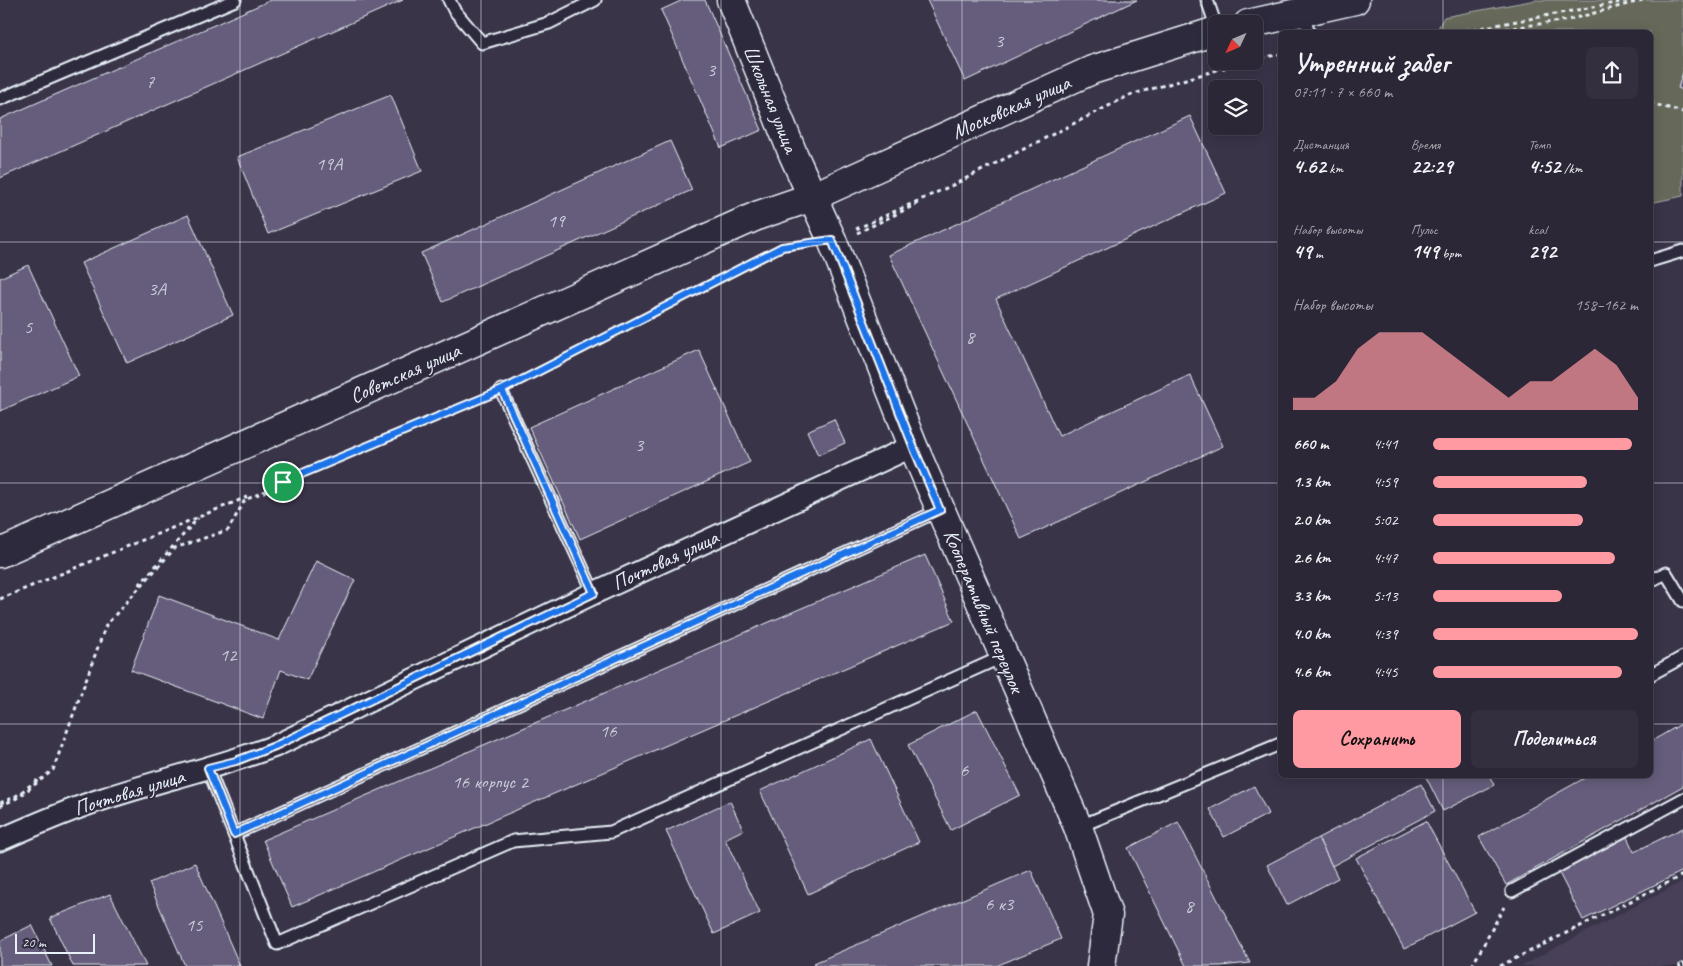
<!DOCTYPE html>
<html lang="ru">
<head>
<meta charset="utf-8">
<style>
  :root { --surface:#2c2737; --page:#342f3f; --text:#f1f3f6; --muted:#a6a5ad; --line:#484452; --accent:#ff9aa2 }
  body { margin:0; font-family:Caveat,sans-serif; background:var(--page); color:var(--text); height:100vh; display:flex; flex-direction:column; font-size:19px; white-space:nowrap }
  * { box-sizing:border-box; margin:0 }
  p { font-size:16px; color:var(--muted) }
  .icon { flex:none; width:28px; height:28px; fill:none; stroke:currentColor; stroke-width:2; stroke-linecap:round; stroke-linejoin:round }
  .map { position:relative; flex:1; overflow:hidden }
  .drawer { position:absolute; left:1278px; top:30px; width:375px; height:748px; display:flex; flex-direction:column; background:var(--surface); border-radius:8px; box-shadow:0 2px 12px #0003,0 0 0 1px var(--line) }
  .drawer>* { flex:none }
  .needle { width:32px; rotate:226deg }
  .controls { position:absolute; left:1208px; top:15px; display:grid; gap:10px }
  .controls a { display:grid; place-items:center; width:55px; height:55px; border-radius:8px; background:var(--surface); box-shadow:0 2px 12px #0003,0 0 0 1px var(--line); font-size:25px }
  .scale { position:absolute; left:15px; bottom:12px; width:80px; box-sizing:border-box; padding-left:5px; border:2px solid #e8f1f8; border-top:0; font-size:14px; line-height:18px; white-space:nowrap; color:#e8f1f8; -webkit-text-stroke:4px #2f2a3d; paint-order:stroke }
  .pin { position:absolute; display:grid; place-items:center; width:42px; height:42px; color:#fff; margin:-21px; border:2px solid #fff; border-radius:50%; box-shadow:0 1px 5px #0007 }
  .round { display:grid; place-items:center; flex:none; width:52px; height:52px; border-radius:8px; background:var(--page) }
  .overview { display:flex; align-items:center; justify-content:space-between; height:85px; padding:0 15px }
  h1 { font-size:28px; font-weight:800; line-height:38px }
  .metrics { display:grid; grid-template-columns:repeat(3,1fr); gap:8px; height:85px; padding:5px 15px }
  .metrics div { display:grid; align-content:center }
  .metrics b { font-size:21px; font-weight:800 }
  .metrics small { font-size:14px; font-weight:400 }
  .metrics p { font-size:14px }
  .chart { height:140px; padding:10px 15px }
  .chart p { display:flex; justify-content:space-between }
  .chart svg { width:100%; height:90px; margin-top:5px; fill:var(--accent); opacity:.7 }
  .primary-button { display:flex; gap:10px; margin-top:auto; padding:10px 15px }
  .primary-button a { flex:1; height:58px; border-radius:8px; background:var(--accent); color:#111; font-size:20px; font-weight:800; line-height:58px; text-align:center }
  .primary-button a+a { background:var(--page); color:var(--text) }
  ul { padding:0 15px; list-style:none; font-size:16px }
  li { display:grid; grid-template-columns:80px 60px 1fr; align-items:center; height:38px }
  li i { height:12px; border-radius:6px; background:var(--accent) }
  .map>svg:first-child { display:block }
</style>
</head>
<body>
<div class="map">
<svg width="1683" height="966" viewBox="0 0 1683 966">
  <rect width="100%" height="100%" fill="#3a3449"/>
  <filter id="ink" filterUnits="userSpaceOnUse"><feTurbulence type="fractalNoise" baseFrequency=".02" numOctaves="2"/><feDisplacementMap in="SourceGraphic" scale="10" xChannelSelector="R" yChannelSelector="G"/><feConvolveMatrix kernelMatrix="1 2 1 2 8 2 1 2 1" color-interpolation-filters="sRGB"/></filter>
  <g filter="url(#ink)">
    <polygon fill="#474058" points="1683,881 1683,966 1521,966"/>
    <polygon fill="#66695a" stroke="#a7ada9" points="1536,0 1683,0 1683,196 1650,203 1650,32 1436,32 1444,17"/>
    <g fill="#665d7b" stroke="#e8f1f8">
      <polygon points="271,0 403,0 0,178 0,119"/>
      <polygon points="683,0 705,0 762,130 721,148 661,10"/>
      <polygon points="927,0 1137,0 965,81"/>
      <polygon points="1683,72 1683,90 1678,88"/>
      <polygon points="391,95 422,171 268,234 237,157"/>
      <polygon points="1190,116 1226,193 996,299 1059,436 1190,375 1223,446 1021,539 889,255"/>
      <polygon points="670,141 692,190 443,302 421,253"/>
      <polygon points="188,215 233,315 127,363 81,263"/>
      <polygon points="28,265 79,376 0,411 0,278"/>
      <polygon points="699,350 750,462 580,539 529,427"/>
      <polygon points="834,419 845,443 818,455 807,431"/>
      <polygon points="925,555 954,621 292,907 263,840"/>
      <polygon points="316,561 355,580 307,680 281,670 263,719 131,670 159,595 279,640"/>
      <polygon points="977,710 1020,795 951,830 908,745"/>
      <polygon points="1683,723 1683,786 1506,885 1479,837 1590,775 1650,775 1650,742"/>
      <polygon points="871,739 919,842 808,894 760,791"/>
      <polygon points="1425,775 1489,775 1494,785 1443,811"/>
      <polygon points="1421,784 1435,811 1332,866 1318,838"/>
      <polygon points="1254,786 1268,814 1224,837 1210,809"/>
      <polygon points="730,801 743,830 725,839 760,913 714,934 666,831"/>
      <polygon points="1426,821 1475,912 1404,949 1356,858"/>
      <polygon points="1178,822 1250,963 1220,966 1186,966 1128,848"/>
      <polygon points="1683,828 1683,871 1583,920 1558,871 1627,837 1634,852"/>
      <polygon points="1318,838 1338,878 1287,905 1267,865"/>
      <polygon points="195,863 240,966 185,966 149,883"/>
      <polygon points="1031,870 1061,939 996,966 816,966 814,963"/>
      <polygon points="110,894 146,966 73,966 50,918"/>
      <polygon points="32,925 52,966 0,966 0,941"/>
    </g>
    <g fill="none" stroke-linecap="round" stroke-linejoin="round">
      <g stroke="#e8f1f8" stroke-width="15">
        <g id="lane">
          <polyline points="449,0 454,10 482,43 549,23 595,0"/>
          <polyline points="1207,0 1216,26"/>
          <polyline points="1304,11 1308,32"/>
          <polyline points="0,99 235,0"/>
          <polyline points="1650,261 1683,251"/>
          <polyline points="501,390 594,593"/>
          <polyline points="1650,581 1666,573 1683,601"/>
          <polyline points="1650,675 1683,657"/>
          <polyline points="208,768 277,944 513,841 611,832 1004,656"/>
          <polyline points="1078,827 1280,744"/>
          <polyline points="234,834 940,510"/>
          <polyline points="1512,891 1683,799"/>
        </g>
      </g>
      <g stroke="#e8f1f8" stroke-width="25">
        <path id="street" d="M0,840c34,-15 68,-30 103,-41 57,-19 116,-32 172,-53l319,-153 319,-147"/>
      </g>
      <g stroke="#e8f1f8" stroke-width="31">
        <g id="secondary">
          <polyline points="731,0 793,154 832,240 913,446 1078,827 1108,915 1101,966"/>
          <polyline points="1248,24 1355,0"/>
          <polyline points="0,553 759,215 812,197 1092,70 1216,31"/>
        </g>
      </g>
      <g stroke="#e8f1f8" stroke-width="3" stroke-dasharray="4 4" stroke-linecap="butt">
        <polyline points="1458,32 1631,0"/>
        <polyline points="1482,32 1568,20 1643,0"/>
        <polyline points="1254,60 1280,54"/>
        <polyline points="1650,103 1683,112"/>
        <polyline points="856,229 953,185 1130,95 1249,61"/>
        <polyline points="857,233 921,202"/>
        <polyline points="789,248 799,248"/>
        <polyline points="518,381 782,247 805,244"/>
        <polyline points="139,585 198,518"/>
        <polyline points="0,599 247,497"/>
        <polyline points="0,803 16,796 40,778"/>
        <polyline points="0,806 19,797 53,770 106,625 175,548 228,530 245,500 277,486 288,479 483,397"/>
        <polyline points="1472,966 1504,907"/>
        <polyline points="1500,966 1683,875"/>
      </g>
      <use href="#lane" stroke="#2f2a3d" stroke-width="11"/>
      <use href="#street" stroke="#2f2a3d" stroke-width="21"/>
      <use href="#secondary" stroke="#2f2a3d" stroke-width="28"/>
      <g stroke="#e8f1f8" stroke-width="5.5">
        <polyline id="rail" points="1681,966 1683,965"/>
      </g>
      <use href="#rail" stroke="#2f2a3d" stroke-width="4" stroke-dasharray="11" stroke-linecap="butt"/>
    </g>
  </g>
  <g fill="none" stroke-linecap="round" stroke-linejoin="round" filter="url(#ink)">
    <g stroke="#fff" stroke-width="10">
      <polyline id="route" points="283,482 502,390 594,593 275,746 236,761 208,768 234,834 940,510 913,446 832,240 782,247 502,390 288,479 283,482"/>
    </g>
    <use href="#route" stroke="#1a73e8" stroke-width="6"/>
  </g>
  <path fill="none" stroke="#e8f1f8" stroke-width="1" stroke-opacity="0.55" d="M240,0v966M481,0v966M721,0v966M962,0v966M1202,0v966M1443,0v32M0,242h1280M1650,242h33M0,483h1280M1650,483h33M0,724h1280M1650,724h33M1443,775v191"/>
  <g text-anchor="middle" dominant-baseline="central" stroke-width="4" stroke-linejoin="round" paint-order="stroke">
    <g font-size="19" fill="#c8ccd9">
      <text x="999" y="41">3</text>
      <text x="711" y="70">3</text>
      <text x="150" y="82">7</text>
      <text x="329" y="164">19А</text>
      <text x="556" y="221">19</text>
      <text x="157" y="289">3А</text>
      <text x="28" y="327">5</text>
      <text x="970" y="337">8</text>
      <text x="639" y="445">3</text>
      <text x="228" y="655">12</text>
      <text x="608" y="731">16</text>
      <text x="964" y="770">6</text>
      <text x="490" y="782">16 корпус 2</text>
      <text x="999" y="904">6 к3</text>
      <text x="1189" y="906">8</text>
      <text x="194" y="925">15</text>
    </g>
    <g font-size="21" fill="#e8f1f8" stroke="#2f2a3d">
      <text transform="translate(771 99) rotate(68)">Школьная улица</text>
      <text transform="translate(1011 107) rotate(-24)">Московская улица</text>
      <text transform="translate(405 373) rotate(-24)">Советская улица</text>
      <text transform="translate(665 560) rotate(-25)">Почтовая улица</text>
      <text transform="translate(984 611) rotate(67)">Кооперативный переулок</text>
      <text transform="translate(129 792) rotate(-17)">Почтовая улица</text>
    </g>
  </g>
</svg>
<div class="controls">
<a><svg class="needle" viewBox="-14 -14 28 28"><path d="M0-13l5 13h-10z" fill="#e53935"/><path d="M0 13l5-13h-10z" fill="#a6a5ad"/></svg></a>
<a><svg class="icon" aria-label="layers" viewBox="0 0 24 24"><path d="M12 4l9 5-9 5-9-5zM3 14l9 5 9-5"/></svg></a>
</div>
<div class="scale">20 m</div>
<div class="pin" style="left:283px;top:482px;background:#1e9e55"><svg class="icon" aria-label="arrive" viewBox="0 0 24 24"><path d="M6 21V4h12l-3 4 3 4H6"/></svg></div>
<section class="drawer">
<div class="overview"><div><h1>Утренний забег</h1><p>07:11 · 7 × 660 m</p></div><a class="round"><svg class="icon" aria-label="share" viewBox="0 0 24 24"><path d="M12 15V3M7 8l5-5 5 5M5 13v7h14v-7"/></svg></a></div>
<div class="metrics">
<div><p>Дистанция</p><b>4.62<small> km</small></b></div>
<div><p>Время</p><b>22:29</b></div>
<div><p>Темп</p><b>4:52<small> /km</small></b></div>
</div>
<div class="metrics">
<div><p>Набор высоты</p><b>49<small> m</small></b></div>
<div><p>Пульс</p><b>149<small> bpm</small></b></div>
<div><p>kcal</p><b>292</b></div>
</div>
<div class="chart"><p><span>Набор высоты</span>158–162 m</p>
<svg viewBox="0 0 160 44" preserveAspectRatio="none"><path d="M0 44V38L10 38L20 30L30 14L40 6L50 6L60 6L70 14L80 22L90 30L100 38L110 30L120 30L130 22L140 14L150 22L160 38V44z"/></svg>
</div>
<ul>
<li><b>660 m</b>4:41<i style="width:97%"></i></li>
<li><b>1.3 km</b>4:59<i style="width:75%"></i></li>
<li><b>2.0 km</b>5:02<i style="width:73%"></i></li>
<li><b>2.6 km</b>4:47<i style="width:89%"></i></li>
<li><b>3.3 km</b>5:13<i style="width:63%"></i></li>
<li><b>4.0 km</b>4:39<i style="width:100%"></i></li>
<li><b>4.6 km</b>4:45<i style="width:92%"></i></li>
</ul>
<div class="primary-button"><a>Сохранить</a><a>Поделиться</a></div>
</section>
</div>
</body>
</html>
